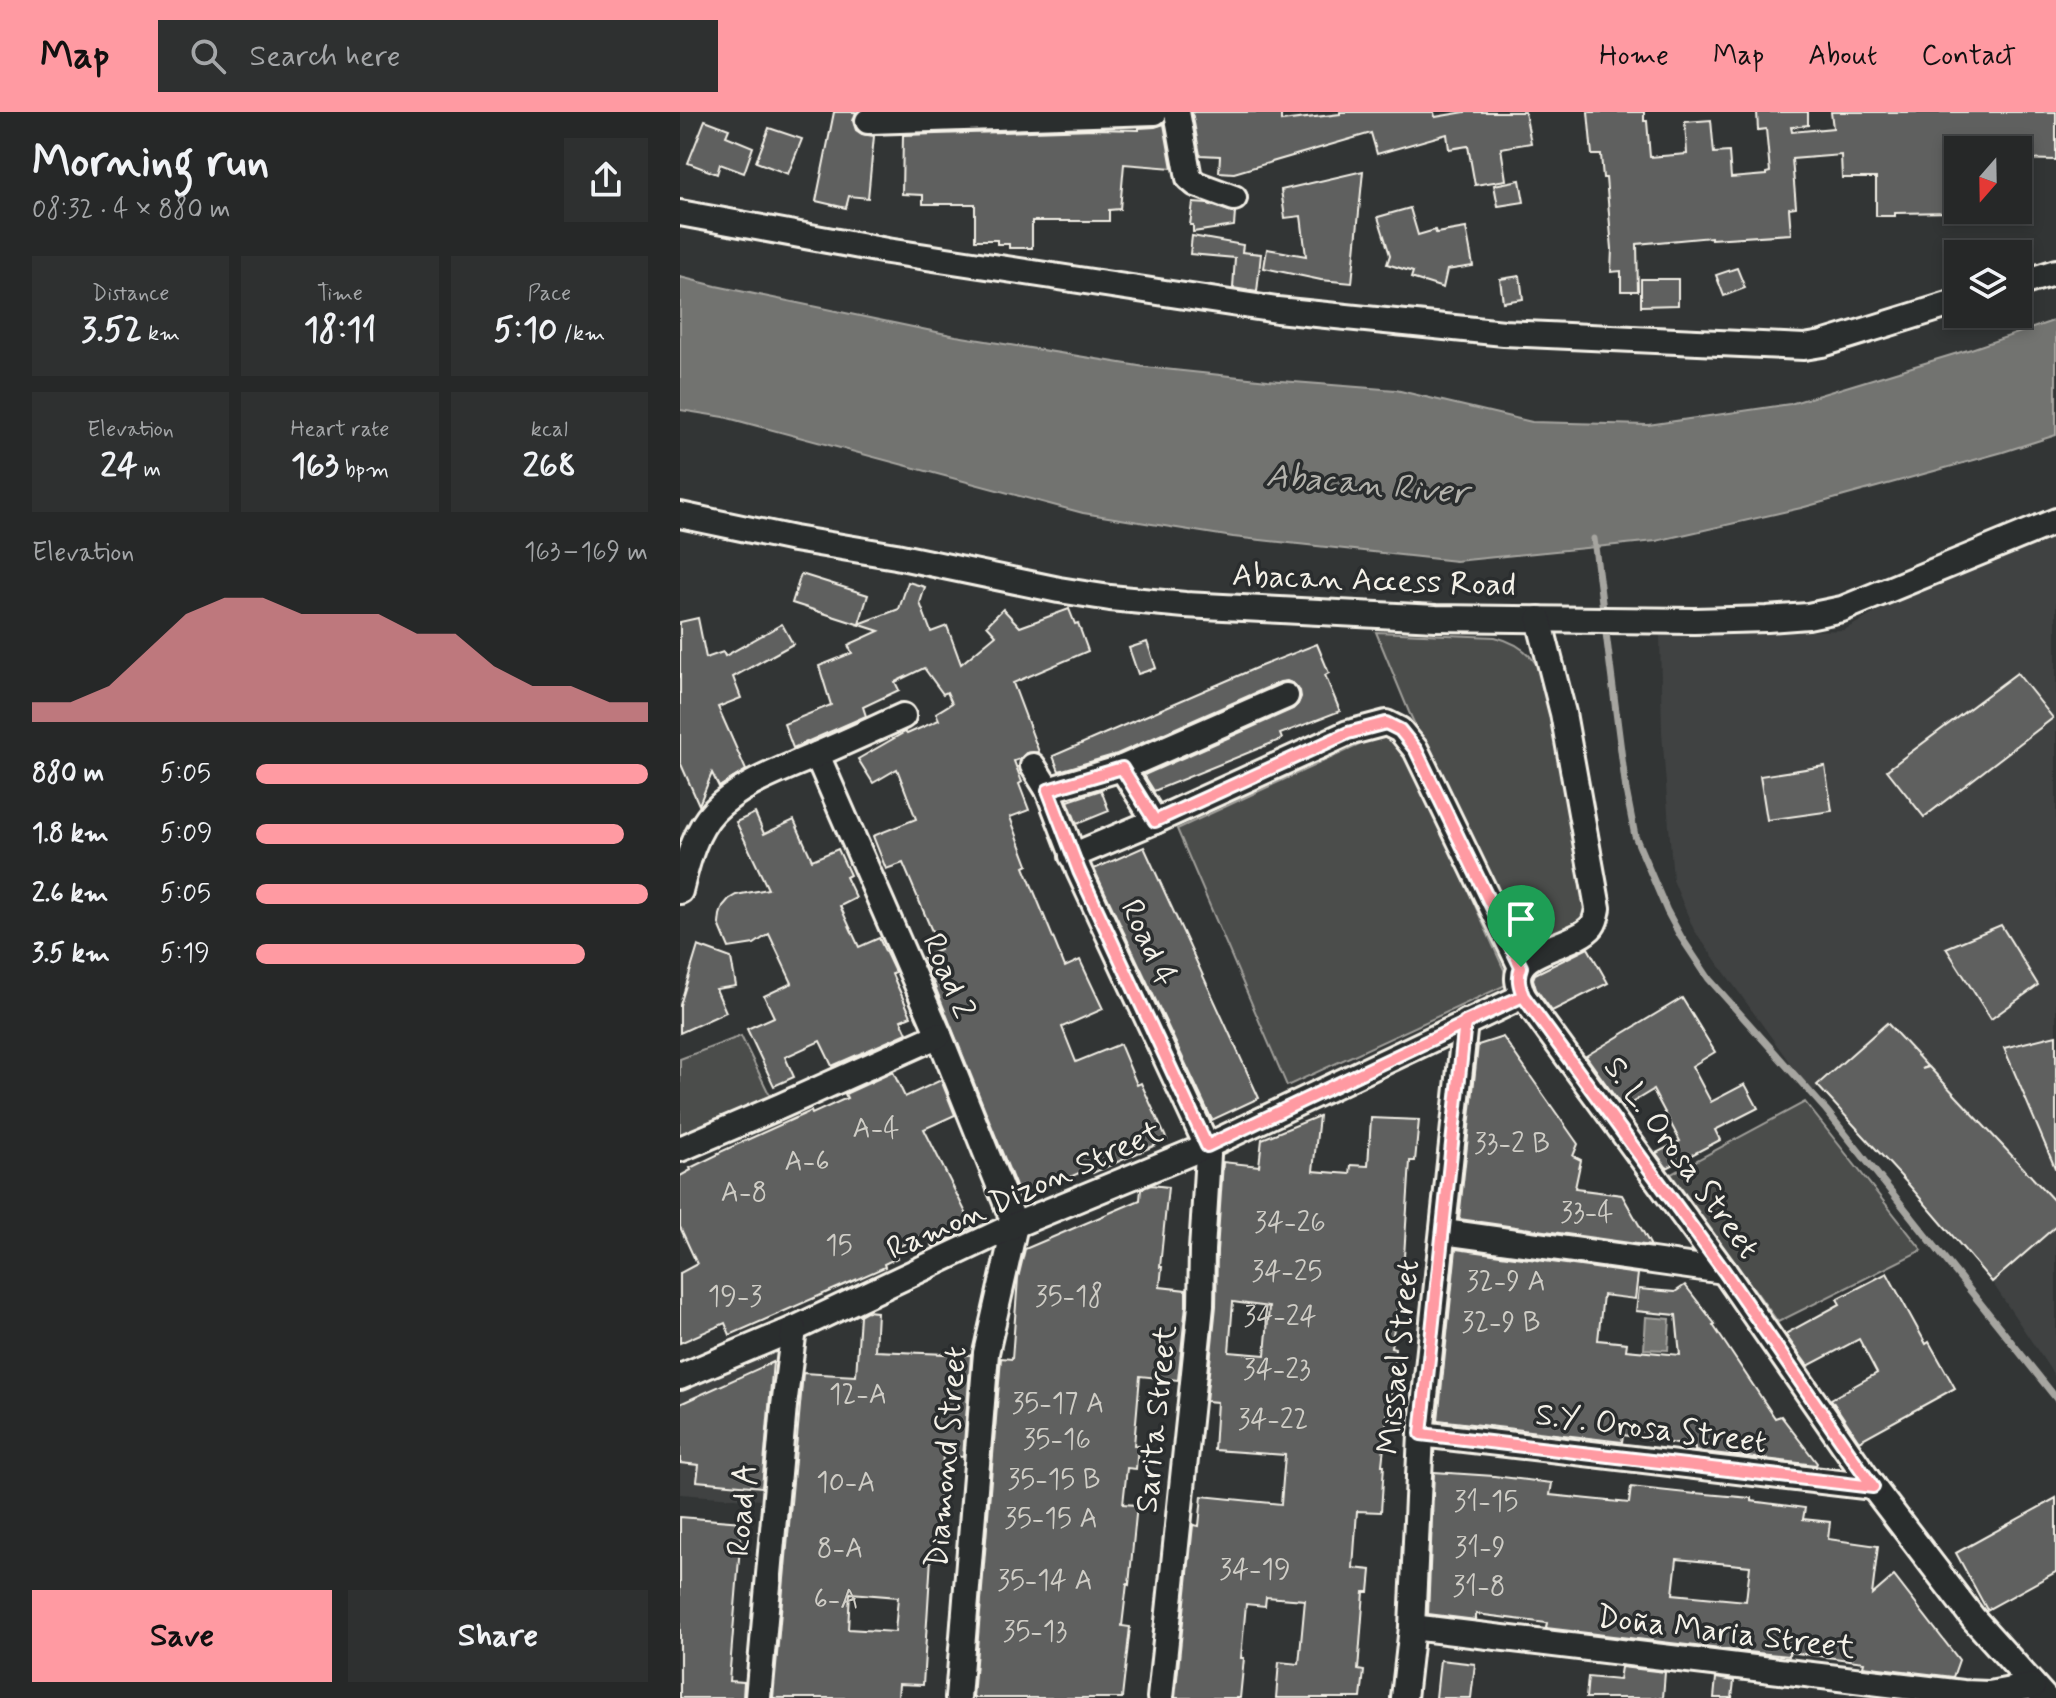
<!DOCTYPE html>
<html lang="en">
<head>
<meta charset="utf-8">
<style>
  :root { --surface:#262828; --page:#2e3030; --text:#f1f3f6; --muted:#a4a6a8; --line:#424445; --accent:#ff9aa2 }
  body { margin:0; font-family:Mynerve,sans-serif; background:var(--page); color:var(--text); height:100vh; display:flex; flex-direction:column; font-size:30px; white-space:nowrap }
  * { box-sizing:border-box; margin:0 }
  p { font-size:26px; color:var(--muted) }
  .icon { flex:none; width:44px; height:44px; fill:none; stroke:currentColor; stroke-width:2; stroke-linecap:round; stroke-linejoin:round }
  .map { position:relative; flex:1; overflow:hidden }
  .details { display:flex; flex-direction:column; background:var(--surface); width:680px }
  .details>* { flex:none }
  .needle { width:52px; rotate:200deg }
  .buttons { position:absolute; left:1264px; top:24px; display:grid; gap:16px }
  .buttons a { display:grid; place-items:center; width:88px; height:88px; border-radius:0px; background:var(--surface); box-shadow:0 4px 12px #0003,0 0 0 2px var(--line); font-size:40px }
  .pin { position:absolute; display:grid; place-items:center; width:68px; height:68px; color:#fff; margin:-82px -34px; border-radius:50% 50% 50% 0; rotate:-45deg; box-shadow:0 0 8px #0007 }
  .pin .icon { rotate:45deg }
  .round { display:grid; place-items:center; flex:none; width:84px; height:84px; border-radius:0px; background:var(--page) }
  .headline { display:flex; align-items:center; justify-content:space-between; height:136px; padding:0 32px }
  h1 { font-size:44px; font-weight:800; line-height:60px }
  .stats { display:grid; grid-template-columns:repeat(3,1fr); gap:12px; height:136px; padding:8px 32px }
  .stats div { display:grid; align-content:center; border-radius:0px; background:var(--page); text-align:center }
  .stats b { font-size:34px; font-weight:800 }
  .stats small { font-size:22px; font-weight:400 }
  .stats p { font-size:22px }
  .chart { height:224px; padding:16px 32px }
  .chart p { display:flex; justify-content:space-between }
  .chart svg { width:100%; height:144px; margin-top:8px; fill:var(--accent); opacity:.7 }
  .action { display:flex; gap:16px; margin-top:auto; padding:16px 32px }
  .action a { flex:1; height:92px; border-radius:0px; background:var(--accent); color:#111; font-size:32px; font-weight:800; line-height:92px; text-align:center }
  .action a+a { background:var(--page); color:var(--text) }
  ul { padding:0 32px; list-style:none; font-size:26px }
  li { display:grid; grid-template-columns:128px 96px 1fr; align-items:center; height:60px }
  li i { height:20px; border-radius:10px; background:var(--accent) }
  header { display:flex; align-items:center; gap:48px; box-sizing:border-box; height:112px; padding:0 40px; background:var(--accent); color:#111 }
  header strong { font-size:38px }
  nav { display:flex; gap:44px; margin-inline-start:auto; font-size:28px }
  .search { width:560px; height:72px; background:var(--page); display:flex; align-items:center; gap:20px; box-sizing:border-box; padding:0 28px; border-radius:0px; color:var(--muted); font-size:30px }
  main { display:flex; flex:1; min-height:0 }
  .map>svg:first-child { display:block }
</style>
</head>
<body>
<header>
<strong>Map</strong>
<div class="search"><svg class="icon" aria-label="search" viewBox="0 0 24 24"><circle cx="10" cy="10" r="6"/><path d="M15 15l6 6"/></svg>Search here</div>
<nav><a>Home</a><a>Map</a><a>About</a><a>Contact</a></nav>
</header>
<main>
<section class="details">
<div class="headline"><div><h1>Morning run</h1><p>08:32 · 4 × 880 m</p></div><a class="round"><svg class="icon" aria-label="share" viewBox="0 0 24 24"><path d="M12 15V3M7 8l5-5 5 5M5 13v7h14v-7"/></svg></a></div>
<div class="stats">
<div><p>Distance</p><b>3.52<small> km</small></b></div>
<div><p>Time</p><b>18:11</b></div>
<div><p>Pace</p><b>5:10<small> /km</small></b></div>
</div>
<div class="stats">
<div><p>Elevation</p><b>24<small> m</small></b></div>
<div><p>Heart rate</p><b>163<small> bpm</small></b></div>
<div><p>kcal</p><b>268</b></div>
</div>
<div class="chart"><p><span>Elevation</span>163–169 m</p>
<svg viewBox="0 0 160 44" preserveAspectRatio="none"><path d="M0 44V38L10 38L20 33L30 22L40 11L50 6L60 6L70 11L80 11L90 11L100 17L110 17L120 27L130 33L140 33L150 38L160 38V44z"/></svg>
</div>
<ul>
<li><b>880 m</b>5:05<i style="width:100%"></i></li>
<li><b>1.8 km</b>5:09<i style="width:94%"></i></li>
<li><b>2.6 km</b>5:05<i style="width:100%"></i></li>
<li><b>3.5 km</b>5:19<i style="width:84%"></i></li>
</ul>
<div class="action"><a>Save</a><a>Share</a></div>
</section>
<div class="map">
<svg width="1376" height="1586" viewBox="0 0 1376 1586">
  <rect width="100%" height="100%" fill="#323535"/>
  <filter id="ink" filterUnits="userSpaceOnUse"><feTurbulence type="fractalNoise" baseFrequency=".0125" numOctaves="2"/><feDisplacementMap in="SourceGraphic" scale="16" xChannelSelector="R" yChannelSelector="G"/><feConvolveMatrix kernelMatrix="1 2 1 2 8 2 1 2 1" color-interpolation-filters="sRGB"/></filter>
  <g filter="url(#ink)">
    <g fill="#404242">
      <polygon points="1376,412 1376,1266 1312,1170 1229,1073 1141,976 1130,979 1014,818 993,768 982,620 980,524 1164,518 1338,423"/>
      <polygon points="97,1235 81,1388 0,1382 0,1276"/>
    </g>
    <g fill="#4b4d4c" stroke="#a09f9a" stroke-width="2">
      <path d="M696,520l119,5c33,8 44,27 56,56l37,217c-1,2 -2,5 -3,7 -7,9 -45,22 -57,23 -8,0 -12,-4 -17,-10l-102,-218z"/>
      <polygon points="704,624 714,626 728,645 830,871 607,974 497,717 694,626"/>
      <polygon points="61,924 92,988 0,1023 0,947"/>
      <polygon points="1125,990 1242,1138 1098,1210 991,1062"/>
    </g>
    <g fill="#727370" stroke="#a6a5a0" stroke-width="2">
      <polygon points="0,165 36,174 276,224 465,255 588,268 716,278 852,310 968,313 1110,292 1291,237 1376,208 1376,323 1323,340 1121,396 976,429 776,449 553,425 403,401 44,305 0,298"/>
      <polygon points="966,1205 990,1207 988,1238 964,1237"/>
    </g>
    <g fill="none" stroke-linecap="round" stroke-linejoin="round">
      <polyline stroke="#a6a5a0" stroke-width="7" points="914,427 946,678 955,724 987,799 1001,825 1029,867 1146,998 1376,1286"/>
    </g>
    <g fill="#5f605f" stroke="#f4f1e8" stroke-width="2" fill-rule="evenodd">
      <polygon points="154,0 176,0 173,9 176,18 182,22 194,24 188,86 169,84 166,96 136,89"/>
      <polygon points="512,0 601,0 601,9 660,2 660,0 754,0 755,5 785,0 845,0 851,31 821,36 826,68 795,73 788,34 769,37 767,22 697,42 691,21 554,61 539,60 540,44 520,43"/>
      <polygon points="908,0 964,0 964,9 967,9 970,45 1007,42 1005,10 1031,8 1034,41 1049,40 1051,66 1086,63 1086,61 1090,60 1086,17 1078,18 1077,0 1128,0 1128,13 1111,15 1112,20 1153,16 1151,0 1376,0 1376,48 1338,47 1338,38 1278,38 1278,88 1273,88 1274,100 1215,101 1215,104 1196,104 1196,66 1162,66 1161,43 1112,47 1116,95 1109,96 1111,122 1031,127 1031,125 957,132 958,179 941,179 941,159 931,160 932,137 926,66 923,66 921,43 912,43"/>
      <polygon points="25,8 49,17 46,24 73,35 64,61 40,52 37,62 8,51"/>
      <polygon points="484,12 492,56 444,52 440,97 429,98 429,109 352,109 352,136 329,136 329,132 317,132 317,128 295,128 295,92 243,92 243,83 222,82 223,23 415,17 459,18 459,16 475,15"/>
      <polygon points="89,16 122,27 108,62 76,50"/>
      <polygon points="683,59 672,171 641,168 584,156 587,137 626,144 621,104 605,106 601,78"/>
      <polygon points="840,68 844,90 818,94 814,73"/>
      <polygon points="513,91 528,92 555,101 554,114 513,120 513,113 510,113"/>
      <polygon points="730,96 738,123 755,118 756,121 786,116 793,154 767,158 763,176 731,166 733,160 707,152 710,143 698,105"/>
      <polygon points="512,124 563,133 562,140 581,142 577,180 553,176 555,146 510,142"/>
      <polygon points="1057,156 1065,176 1044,184 1036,163"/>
      <polygon points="840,164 843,187 823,190 820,167"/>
      <polygon points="961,167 998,167 998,193 961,194"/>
      <polygon points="121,462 188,483 179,512 219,497 228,470 245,475 240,491 251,520 267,514 281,552 316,523 307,513 323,497 340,515 389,497 395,512 398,511 408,539 333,571 359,640 346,641 340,647 334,649 342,670 339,672 349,698 330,705 348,753 344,755 385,855 400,848 423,897 382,915 396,950 440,932 457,973 461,971 487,1028 413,1061 410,1056 341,1087 243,845 260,838 223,751 206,757 193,724 236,707 217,657 193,671 178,647 225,620 227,622 259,608 256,601 272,591 267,580 263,582 244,556 215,570 219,578 183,595 186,604 113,636 104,612 151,593 139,554 172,541 168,533 199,519 112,491"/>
      <polygon points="18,506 26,546 43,540 45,544 102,512 113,532 53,565 61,586 38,595 66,658 39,675 32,661 19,693 0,650 0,510"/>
      <polygon points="467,530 476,556 458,562 449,536"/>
      <polygon points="637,532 649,561 645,563 660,599 600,622 602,627 474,679 464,663 613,597 618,592 621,585 620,579 614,572 607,569 600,570 437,642 379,659 373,644 576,556"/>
      <polygon points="1337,561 1373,606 1244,705 1207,658"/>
      <polygon points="1145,654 1152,699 1087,708 1080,664"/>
      <polygon points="421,678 429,699 397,712 388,689"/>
      <polygon points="75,701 84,722 114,708 132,748 158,737 170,763 166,765 176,786 160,794 179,835 199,826 215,860 212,862 231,904 221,908 227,921 152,954 140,929 105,945 114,965 94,974 67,917 94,905 84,884 112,871 89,822 74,832 49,836 39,812 40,803 43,794 49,787 56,783 88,777 56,710"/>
      <polygon points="464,735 579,986 532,1008 414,757"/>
      <polygon points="1321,813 1358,873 1311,907 1266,836"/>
      <polygon points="18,834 51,846 56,874 36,877 46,900 0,921 0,893"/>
      <polygon points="908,836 928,871 872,899 856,877 853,867 855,862"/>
      <polygon points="1002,886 1035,940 1012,954 1031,990 1065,972 1078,996 1035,1018 1040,1028 987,1056 976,1041 1000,1029 973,978 943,996 906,944"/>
      <polygon points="1207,911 1247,954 1242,957 1249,955 1376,1091 1376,1114 1312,1170 1229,1073 1137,973"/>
      <polygon points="1376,923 1376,1056 1375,1056 1324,936"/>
      <polygon points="823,925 898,1032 893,1044 901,1048 895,1076 903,1077 903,1078 942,1083 971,1134 779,1107 798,933"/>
      <polygon points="213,960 225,985 261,968 275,1003 244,1017 293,1115 253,1135 247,1122 213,1137 217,1146 204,1152 205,1155 50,1223 45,1211 0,1231 0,1161 17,1152 0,1115 0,1064 11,1058 10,1056 39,1042 38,1041 131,999 132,1002 167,986 165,982"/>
      <path d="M639,1004l-6,55 37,3 1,-9 17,1 3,-48 48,2 -4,41h-5l-7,112 -12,74 4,1 -5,62h-2l-6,55h2l-3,47 -24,-1 -4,57 18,2 -2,22h-5l-6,78 6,1 -3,27h-85l3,-36 20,2 6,-64 -39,-3 -1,9 -19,-2 -5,54h3l-4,40h-65l18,-173 6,1 3,-30 79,8 4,-49 -71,-5 3,-48 -11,-1 10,-95 1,-55 6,-89 36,4 3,-27zM553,1190l36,5 -4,48 -36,-3z"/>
      <polygon points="471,1073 488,1075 480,1155 482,1155 480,1175 506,1178 506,1193 498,1268 460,1264 454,1333 458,1334 456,1357 447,1356 443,1392 457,1393 449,1473 447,1472 442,1514 450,1515 442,1586 293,1586 321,1246 332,1247 338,1166 345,1137 460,1088 461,1077"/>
      <polygon points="776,1137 958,1162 955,1187 923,1183 918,1228 947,1231 946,1238 1000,1243 996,1203 956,1199 959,1177 995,1180 1005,1173 1035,1212 1033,1213 1095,1306 1101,1304 1137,1351 1136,1353 1015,1339 1015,1335 943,1323 942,1330 758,1308"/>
      <polygon points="1207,1161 1246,1232 1249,1230 1275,1276 1179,1329 1151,1287 1197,1261 1179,1227 1128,1254 1105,1222 1160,1192 1157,1187"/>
      <path d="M187,1199l10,1 -2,39 96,4 -8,102 -20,-2 -8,103h-4l-8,127 -24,-1 -1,14h-125l30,-325 53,3 4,-61zM170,1481l48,4 -3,35 -47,-3z"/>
      <polygon points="93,1250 82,1375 17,1369 19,1353 0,1351 0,1292"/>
      <path d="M754,1360l60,4 58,7 -2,12 79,8 2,-16 64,7v-1l56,5v3l54,7 -2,11 27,3 -2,17 50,7 -6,49 22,-19 65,84 -6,17 -90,-11 1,-4 -75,-10v4l-52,-5 -191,-23 1,-5 -71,-9v6l-48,-6zM997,1447l73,7 -4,35 -73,-7z"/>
      <polygon points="1376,1386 1376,1460 1307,1498 1276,1441"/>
      <polygon points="0,1405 62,1410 49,1569 64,1570 63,1586 0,1586"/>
      <polygon points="760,1548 795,1552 791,1586 756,1586"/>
      <polygon points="941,1555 985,1560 983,1586 906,1586 908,1565 939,1568"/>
      <polygon points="1036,1566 1054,1569 1052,1586 1034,1586"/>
    </g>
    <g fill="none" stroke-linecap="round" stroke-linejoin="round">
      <g stroke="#f4f1e8" stroke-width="30">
        <g id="minor">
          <polyline points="497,0 509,66 516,72 554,86"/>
          <polyline points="188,9 475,0"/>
          <polyline points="0,101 207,139 597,198 824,221 1124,235 1142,232 1278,190"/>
          <polyline points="1338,172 1376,160"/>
          <polyline points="0,403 114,427 216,444 379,478 430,486 505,493 756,506 1014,509 1087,507 1128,504 1162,497 1376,409"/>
          <path d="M859,507l24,94 35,195c-1,6 -2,13 -6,18 -15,19 -66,22 -73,46 -3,8 1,16 4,24l201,275 149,216 100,131 72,80"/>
          <polyline points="137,643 259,923 335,1113 306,1241 278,1586"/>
          <polyline points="353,654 368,678 399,759 527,1034 528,1043 522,1138 521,1194 480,1586"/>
          <polyline points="442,656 475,709"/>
          <polyline points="368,678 442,656 606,584"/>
          <polyline points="392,744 475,709 668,621 706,611 720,618 736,638 841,855"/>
          <path d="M0,779c7,-28 14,-59 34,-80 27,-28 69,-41 104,-57 28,-12 56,-25 85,-38"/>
          <polyline points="0,1037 101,994 259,923"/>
          <polyline points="764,1120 1044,1159"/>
          <polyline points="0,1265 114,1217 335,1113 527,1034 843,884"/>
          <polyline points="741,1322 1193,1375"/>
          <polyline points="732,1515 1283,1581 1309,1582 1353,1574"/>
          <polyline points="78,1586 104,1294 114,1217"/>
          <polyline points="724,1586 732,1515 741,1322 785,910"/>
        </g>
      </g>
      <use href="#minor" stroke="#2a2d2e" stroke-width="24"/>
    </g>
  </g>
  <g fill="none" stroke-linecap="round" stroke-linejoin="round" filter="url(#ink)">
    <g stroke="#fff" stroke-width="16">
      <path id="route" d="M841,855l-105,-217 -16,-20 -14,-7 -38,10 -193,88 -33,-53 -74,22 31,81 128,275 316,-150 201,275 149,216 -452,-53 44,-412 58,-26c-4,-11 -6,-18 -2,-29"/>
    </g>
    <use href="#route" stroke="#ff9aa2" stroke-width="10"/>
  </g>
  <g text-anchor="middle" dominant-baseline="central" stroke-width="7" stroke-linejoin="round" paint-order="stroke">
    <g font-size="28" fill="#cfcdc6">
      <text x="196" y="1017">A-4</text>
      <text x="832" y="1032">33-2 B</text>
      <text x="127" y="1050">A-6</text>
      <text x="64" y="1081">A-8</text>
      <text x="907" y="1101">33-4</text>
      <text x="610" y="1111">34-26</text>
      <text x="159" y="1134">15</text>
      <text x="607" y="1160">34-25</text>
      <text x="826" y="1170">32-9 A</text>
      <text x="55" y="1185">19-3</text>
      <text x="389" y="1185">35-18</text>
      <text x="600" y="1205">34-24</text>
      <text x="821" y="1211">32-9 B</text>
      <text x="597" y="1258">34-23</text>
      <text x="178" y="1283">12-A</text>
      <text x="378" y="1292">35-17 A</text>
      <text x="593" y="1308">34-22</text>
      <text x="377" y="1328">35-16</text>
      <text x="374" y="1368">35-15 B</text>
      <text x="166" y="1371">10-A</text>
      <text x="806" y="1390">31-15</text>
      <text x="371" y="1407">35-15 A</text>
      <text x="800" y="1436">31-9</text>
      <text x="160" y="1437">8-A</text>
      <text x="575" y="1458">34-19</text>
      <text x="365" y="1469">35-14 A</text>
      <text x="799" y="1475">31-8</text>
      <text x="156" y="1488">6-A</text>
      <text x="355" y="1520">35-13</text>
    </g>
    <g font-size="32" fill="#f4f1e8" stroke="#2a2d2e">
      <text transform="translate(694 469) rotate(2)">Abacan Access Road</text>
      <text transform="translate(468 831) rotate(65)">Road 4</text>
      <text transform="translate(268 864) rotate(67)">Road 2</text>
      <text transform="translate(1001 1046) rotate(54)">S. L. Orosa Street</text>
      <text transform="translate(345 1079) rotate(-24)">Ramon Dizon Street</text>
      <text transform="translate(719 1245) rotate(-84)">Missael Street</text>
      <text transform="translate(477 1307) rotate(-84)">Sarita Street</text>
      <text transform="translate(971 1317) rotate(7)">S.Y. Orosa Street</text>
      <text transform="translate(267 1345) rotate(-85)">Diamond Street</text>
      <text transform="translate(63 1398) rotate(-85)">Road A</text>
      <text transform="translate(1046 1521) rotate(7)">Doña Maria Street</text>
    </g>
    <g font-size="34" font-style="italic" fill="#b3b2ac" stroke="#2a2d2e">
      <text transform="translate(687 373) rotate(5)">Abacan River</text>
    </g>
  </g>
</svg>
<div class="buttons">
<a><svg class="needle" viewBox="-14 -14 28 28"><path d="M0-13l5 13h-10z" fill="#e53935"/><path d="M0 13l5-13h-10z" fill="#a4a6a8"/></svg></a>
<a><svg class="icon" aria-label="layers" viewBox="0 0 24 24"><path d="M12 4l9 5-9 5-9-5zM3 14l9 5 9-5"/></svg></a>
</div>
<div class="pin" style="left:841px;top:855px;background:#1e9e55"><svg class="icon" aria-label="arrive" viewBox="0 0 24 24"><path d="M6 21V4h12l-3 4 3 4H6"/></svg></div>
</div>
</main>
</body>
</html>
